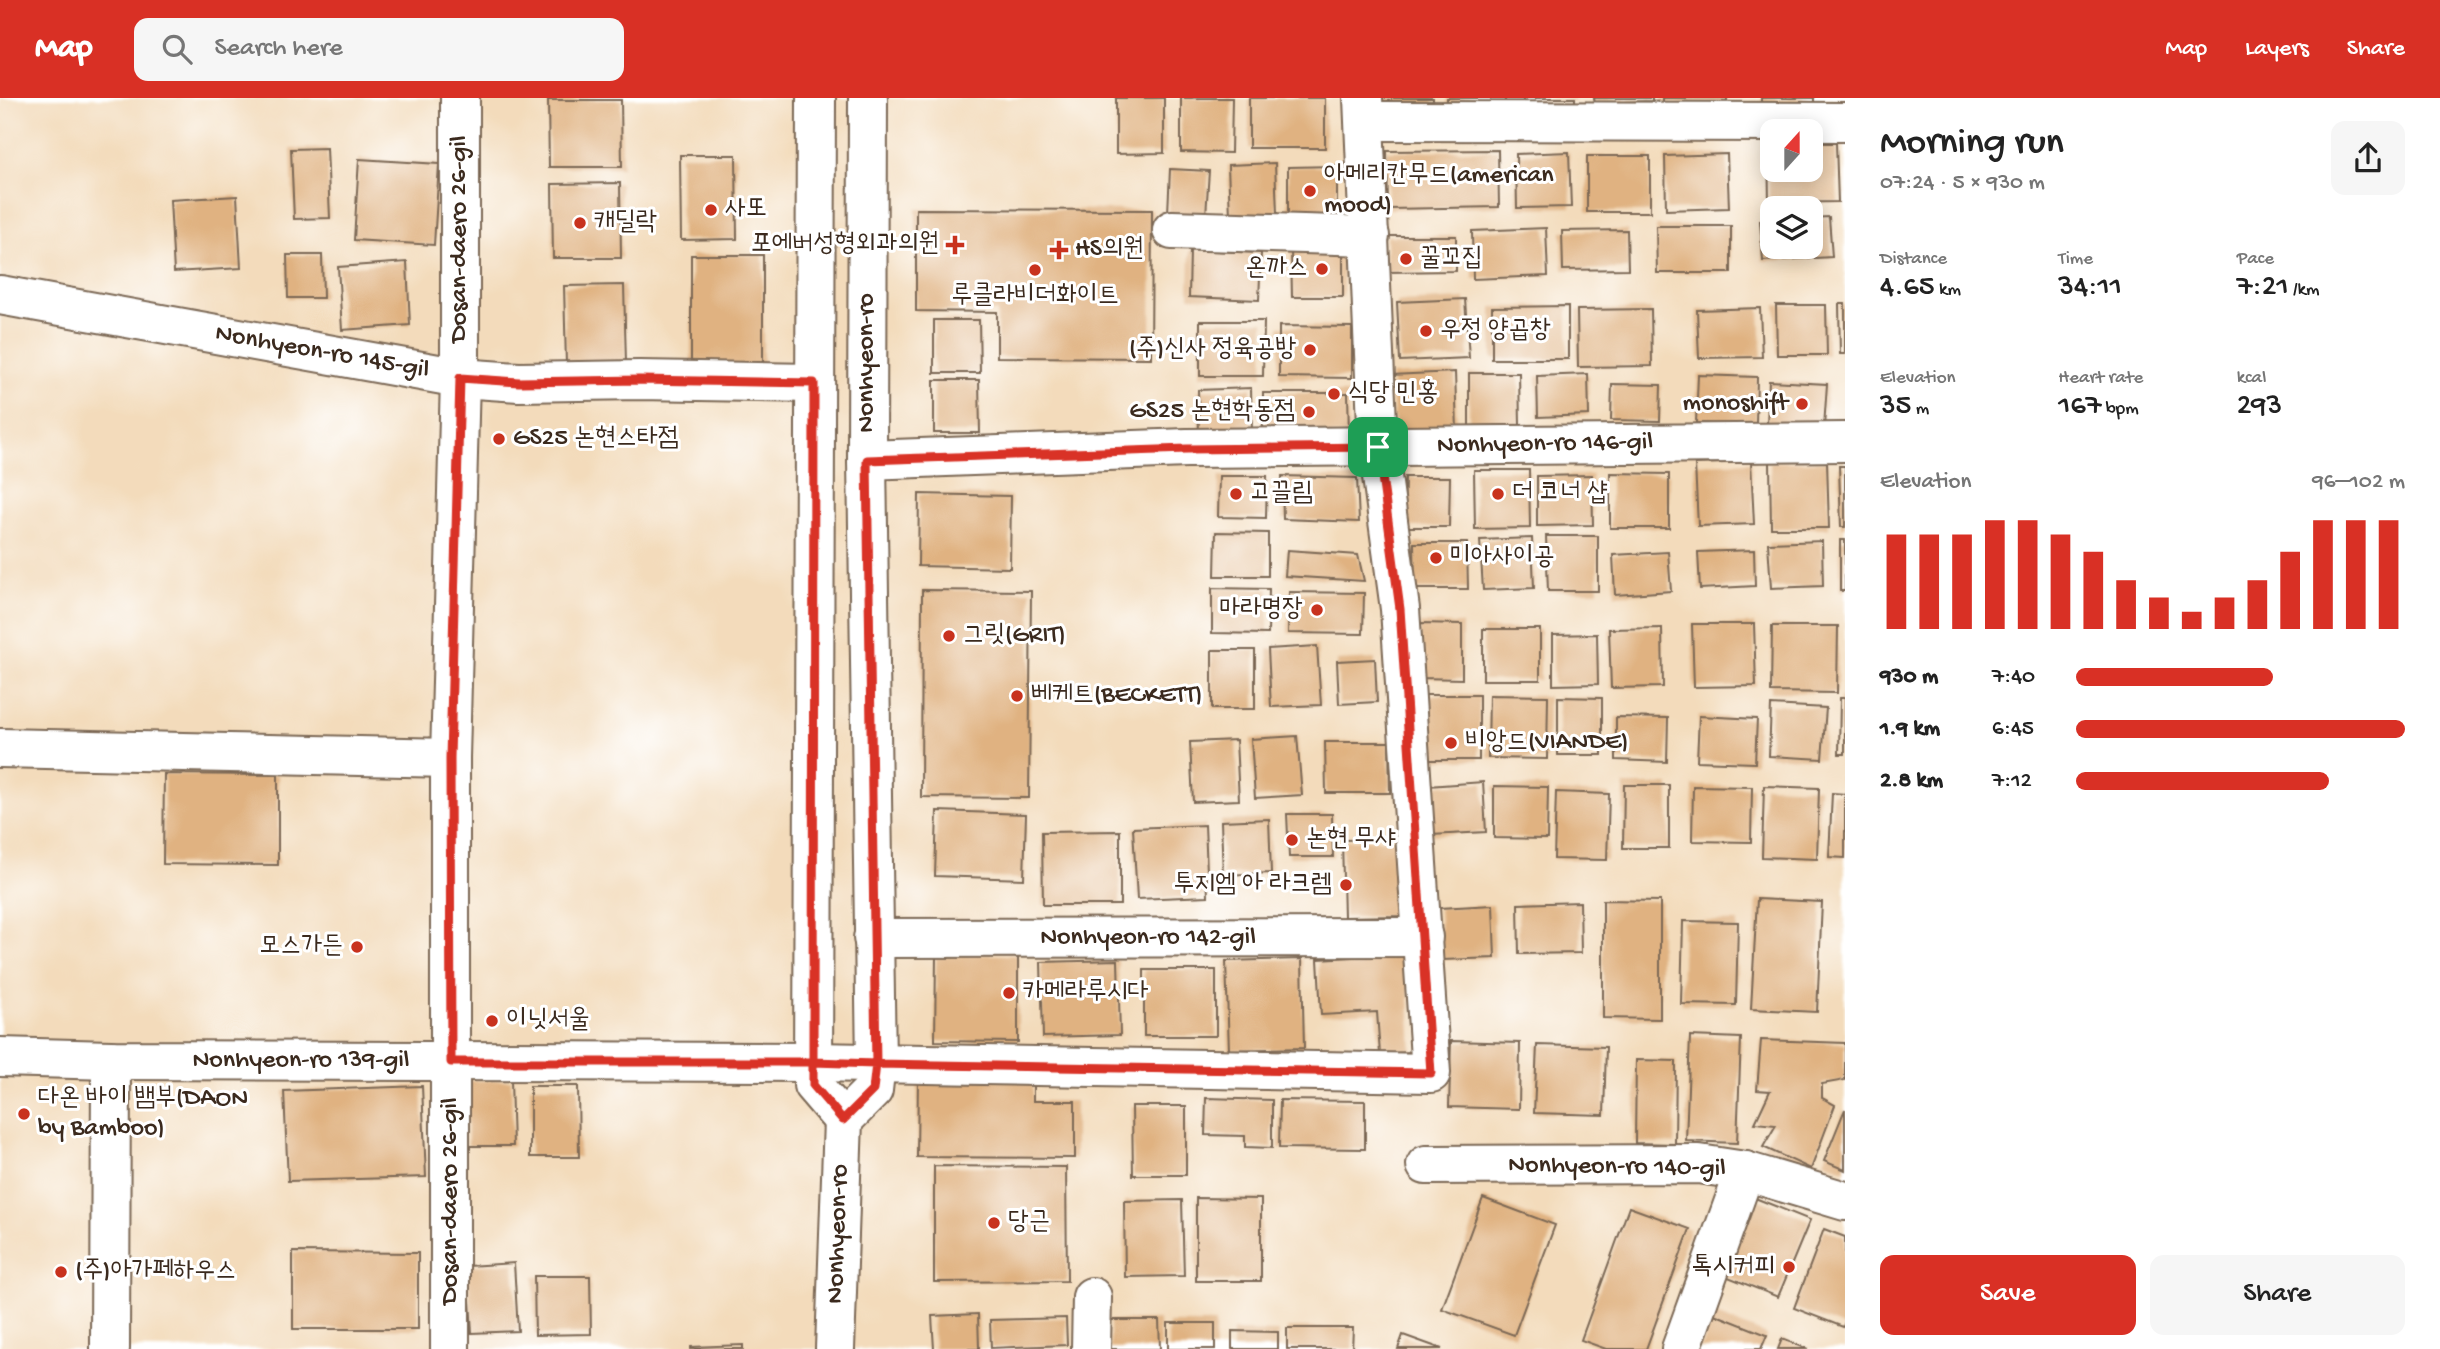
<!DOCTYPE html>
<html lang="en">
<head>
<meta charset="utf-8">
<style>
  :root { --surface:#fff; --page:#f6f6f6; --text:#222; --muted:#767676; --accent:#d93025 }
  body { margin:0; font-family:"Gochi Hand","Poor Story",sans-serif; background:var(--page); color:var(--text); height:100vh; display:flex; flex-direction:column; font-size:26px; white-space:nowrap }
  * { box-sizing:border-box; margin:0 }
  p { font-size:23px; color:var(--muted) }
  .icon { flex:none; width:38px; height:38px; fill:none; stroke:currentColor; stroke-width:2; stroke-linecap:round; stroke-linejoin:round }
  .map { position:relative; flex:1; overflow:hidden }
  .side { display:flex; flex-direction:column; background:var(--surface); width:595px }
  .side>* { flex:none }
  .needle { width:46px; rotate:21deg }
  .tools { position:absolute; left:1760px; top:21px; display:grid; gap:14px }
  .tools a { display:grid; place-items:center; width:63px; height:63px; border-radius:14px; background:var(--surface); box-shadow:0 4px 18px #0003; font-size:35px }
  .pin { position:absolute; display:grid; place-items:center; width:60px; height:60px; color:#fff; margin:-30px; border-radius:14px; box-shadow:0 4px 10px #0006 }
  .round { display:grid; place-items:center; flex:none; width:74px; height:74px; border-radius:14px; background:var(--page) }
  .overview { display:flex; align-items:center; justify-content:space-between; height:119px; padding:0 35px }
  h1 { font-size:38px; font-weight:600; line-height:52px }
  .stats { display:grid; grid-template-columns:repeat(3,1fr); gap:10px; height:119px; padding:7px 35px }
  .stats div { display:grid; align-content:center }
  .stats b { font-size:30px; font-weight:600 }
  .stats small { font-size:19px; font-weight:400 }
  .stats p { font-size:19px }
  .chart { height:196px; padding:14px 35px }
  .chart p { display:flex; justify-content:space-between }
  .chart svg { width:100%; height:126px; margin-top:7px; stroke:var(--accent); stroke-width:6 }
  .primary-button { display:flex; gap:14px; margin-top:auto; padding:14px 35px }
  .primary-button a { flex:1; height:80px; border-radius:14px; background:var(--accent); color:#fff; font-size:28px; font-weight:600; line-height:80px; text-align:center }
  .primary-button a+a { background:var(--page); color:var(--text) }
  ul { padding:0 35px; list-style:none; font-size:23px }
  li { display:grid; grid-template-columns:112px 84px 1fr; align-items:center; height:52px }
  li i { height:18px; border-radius:9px; background:var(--accent) }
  header { display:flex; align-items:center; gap:42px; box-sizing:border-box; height:98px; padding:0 35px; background:var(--accent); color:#fff }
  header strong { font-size:33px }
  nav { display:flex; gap:38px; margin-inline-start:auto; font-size:24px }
  .search { width:490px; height:63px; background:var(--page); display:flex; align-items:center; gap:18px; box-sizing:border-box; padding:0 24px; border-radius:14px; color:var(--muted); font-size:26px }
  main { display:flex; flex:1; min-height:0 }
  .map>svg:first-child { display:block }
</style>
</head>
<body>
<header>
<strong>Map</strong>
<div class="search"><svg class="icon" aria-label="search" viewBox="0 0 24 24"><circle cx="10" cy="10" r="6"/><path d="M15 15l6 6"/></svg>Search here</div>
<nav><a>Map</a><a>Layers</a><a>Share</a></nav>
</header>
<main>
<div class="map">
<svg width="1845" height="1251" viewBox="0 0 1845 1251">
  <rect width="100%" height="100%" fill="#fff"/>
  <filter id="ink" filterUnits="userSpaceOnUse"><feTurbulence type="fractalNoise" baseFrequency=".0143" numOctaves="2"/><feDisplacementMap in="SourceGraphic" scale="14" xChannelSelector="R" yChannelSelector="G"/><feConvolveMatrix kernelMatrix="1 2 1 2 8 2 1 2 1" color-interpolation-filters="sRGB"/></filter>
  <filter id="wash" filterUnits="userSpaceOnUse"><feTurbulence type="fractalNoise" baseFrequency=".00686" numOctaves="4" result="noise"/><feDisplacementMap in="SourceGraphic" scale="28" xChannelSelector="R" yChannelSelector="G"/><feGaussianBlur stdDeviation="1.57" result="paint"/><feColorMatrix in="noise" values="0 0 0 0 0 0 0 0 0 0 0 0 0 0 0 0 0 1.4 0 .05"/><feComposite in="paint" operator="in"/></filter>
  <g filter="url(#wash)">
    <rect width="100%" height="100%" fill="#f3dbbb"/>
    <g id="blocks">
      <g fill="#e0b281">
        <polygon points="1116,0 1164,0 1164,55 1116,56"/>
        <polygon points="1181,0 1232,0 1231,55 1181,54"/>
        <rect x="1249" y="0" width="76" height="50"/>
        <polygon points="1376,0 1433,0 1433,10 1376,9"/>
        <rect x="1447" y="0" width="58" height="7"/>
        <rect x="1523" y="0" width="52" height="4"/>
        <polygon points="1594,0 1652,0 1652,3 1595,5"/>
        <polygon points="1662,0 1727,0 1727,6 1662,5"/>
        <polygon points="1761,0 1814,0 1814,8 1761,7"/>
        <polygon points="548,2 621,2 622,69 549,69"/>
        <polygon points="1811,45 1836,45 1838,104 1769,105 1768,46 1773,46 1773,72 1811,72"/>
        <polygon points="327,50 330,120 294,121 291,51"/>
        <polygon points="1498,52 1499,109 1388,111 1387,53"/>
        <polygon points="1569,54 1571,109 1517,110 1516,56"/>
        <polygon points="1727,56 1729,110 1666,112 1665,58"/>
        <polygon points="680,57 736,57 737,141 681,142"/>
        <rect x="1587" y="58" width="63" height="56"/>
        <polygon points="359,61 439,66 434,147 354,142"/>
        <polygon points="1275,65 1277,116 1230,118 1228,67"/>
        <polygon points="1337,68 1337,117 1288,117 1288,69"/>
        <polygon points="1170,71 1209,73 1206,117 1168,115"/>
        <polygon points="620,85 621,160 553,160 552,86"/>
        <polygon points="237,98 241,170 174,174 170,102"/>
        <polygon points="916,111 1152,112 1151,260 997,259 997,214 916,213"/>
        <polygon points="1829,119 1832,159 1763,163 1760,123 1773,122 1773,149 1811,149 1811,120"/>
        <polygon points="1656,128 1731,128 1731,175 1657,175"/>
        <polygon points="1546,130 1548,178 1473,181 1472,133"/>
        <polygon points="1627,132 1628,171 1563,172 1562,133"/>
        <polygon points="1386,138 1456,138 1456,173 1386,174"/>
        <polygon points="1291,151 1343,151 1343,199 1292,199"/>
        <polygon points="1190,152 1261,155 1259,202 1189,199"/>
        <polygon points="287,157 322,157 323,200 288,200"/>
        <polygon points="691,157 763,157 763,268 691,269"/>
        <polygon points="407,164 410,227 342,232 338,169"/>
        <polygon points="624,187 626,265 566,266 564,188"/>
        <polygon points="1465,201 1469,260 1400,263 1397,204"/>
        <polygon points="1839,206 1845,206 1845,256 1840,256"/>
        <polygon points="1776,207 1826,207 1827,257 1777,257"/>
        <polygon points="1568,208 1568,261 1492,261 1492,209"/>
        <polygon points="1760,210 1762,259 1699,260 1697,212"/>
        <polygon points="1651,211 1652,268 1578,269 1577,212"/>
        <polygon points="934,222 979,222 980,275 934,275"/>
        <polygon points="1200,223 1264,223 1263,278 1200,278"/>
        <polygon points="1279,228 1352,229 1352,280 1279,279"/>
        <polygon points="1455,274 1457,333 1395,336 1391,277"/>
        <polygon points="1469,275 1519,275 1520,327 1469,328"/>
        <polygon points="1588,276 1589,317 1538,319 1537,278"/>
        <polygon points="1698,277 1757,279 1756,327 1696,325"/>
        <polygon points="934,282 979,282 980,335 934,335"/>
        <polygon points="1769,283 1827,286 1824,329 1767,326"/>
        <polygon points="1612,286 1661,287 1660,323 1611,322"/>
        <polygon points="1251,290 1252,336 1199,337 1198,292"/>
        <polygon points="1263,295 1348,295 1349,337 1263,338"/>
        <polygon points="1827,363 1829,430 1771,430 1770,364"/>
        <polygon points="1751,364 1754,426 1698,428 1695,366"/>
        <polygon points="1839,368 1845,368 1845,429 1841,429"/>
        <polygon points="1474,372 1529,372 1530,430 1475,431"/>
        <polygon points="1610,375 1669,376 1669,430 1610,430"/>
        <polygon points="1592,377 1593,427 1537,428 1537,378"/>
        <polygon points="1219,378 1267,378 1266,420 1218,419"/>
        <polygon points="1282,378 1357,380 1359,424 1283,421"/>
        <polygon points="1405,379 1450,379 1449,429 1404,429"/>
        <polygon points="919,396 1011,398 1010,470 918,468"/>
        <polygon points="1216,434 1268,435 1268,478 1215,478"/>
        <polygon points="1546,438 1598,438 1598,493 1548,493"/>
        <polygon points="1532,440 1534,490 1483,492 1480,442"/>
        <rect x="1840" y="442" width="5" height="51"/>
        <polygon points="1822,443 1823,488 1771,490 1768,445"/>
        <polygon points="1414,445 1467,445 1468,491 1415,491"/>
        <polygon points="1287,452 1358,457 1364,483 1285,478"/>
        <polygon points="1754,452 1755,488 1700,491 1698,454"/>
        <polygon points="1668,454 1671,493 1615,497 1613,457"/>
        <polygon points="1212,490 1269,491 1268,536 1212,535"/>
        <polygon points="922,492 1031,493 1029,700 921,699"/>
        <polygon points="1289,494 1364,495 1363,536 1288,535"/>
        <polygon points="1420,525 1462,526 1462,581 1420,580"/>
        <polygon points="1692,526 1754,526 1756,588 1694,589"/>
        <polygon points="1772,528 1838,528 1837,595 1771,594"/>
        <polygon points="1662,530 1663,589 1611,590 1609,531"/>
        <rect x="1483" y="531" width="57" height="51"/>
        <polygon points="1597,536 1598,586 1553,587 1553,537"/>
        <polygon points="1317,548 1321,607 1271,609 1268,551"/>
        <rect x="1212" y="552" width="43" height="59"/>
        <polygon points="1375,561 1377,604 1339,606 1337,563"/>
        <rect x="1425" y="597" width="54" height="65"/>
        <polygon points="1489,597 1548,598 1547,661 1488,660"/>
        <polygon points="1558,599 1602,600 1602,657 1558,657"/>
        <polygon points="1840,600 1845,600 1845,656 1839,656"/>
        <polygon points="1771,607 1826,610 1822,661 1769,658"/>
        <polygon points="1699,618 1757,621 1755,665 1697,663"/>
        <polygon points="1616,619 1668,620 1667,664 1616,662"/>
        <polygon points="1297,638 1302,697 1255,700 1251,641"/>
        <polygon points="1236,642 1239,702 1193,704 1190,644"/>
        <polygon points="1325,644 1389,644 1390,695 1326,695"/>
        <polygon points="164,676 278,677 278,767 163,766"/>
        <polygon points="1483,684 1486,734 1431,737 1428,688"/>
        <polygon points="1624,687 1669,687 1669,750 1623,750"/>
        <polygon points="1494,688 1548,689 1547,741 1494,740"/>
        <polygon points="1693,688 1752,689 1751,744 1692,743"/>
        <polygon points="1764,688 1819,690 1817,761 1762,759"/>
        <polygon points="1556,694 1609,696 1607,762 1554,761"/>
        <polygon points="1832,695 1845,696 1845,760 1829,759"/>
        <polygon points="937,713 1026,716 1024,781 935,778"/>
        <polygon points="1287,716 1332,716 1333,759 1289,759"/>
        <polygon points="1269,721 1271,775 1223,777 1221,723"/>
        <polygon points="1205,727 1208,798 1137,801 1133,730"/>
        <polygon points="1120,733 1120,807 1043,807 1042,734"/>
        <polygon points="1399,741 1401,818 1344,819 1342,742"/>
        <polygon points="1757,801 1822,804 1817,914 1751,911"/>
        <polygon points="1603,802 1660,803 1660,921 1603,920"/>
        <polygon points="1580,804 1581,855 1519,856 1518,806"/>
        <polygon points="1493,807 1495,860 1442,862 1439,810"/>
        <polygon points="1683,823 1738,824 1736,907 1681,906"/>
        <polygon points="936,856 1018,857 1018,944 935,943"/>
        <polygon points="1407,856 1412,954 1380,956 1377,914 1321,917 1318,861"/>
        <polygon points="1302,861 1304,950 1229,952 1226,863"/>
        <polygon points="1118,862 1120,937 1043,939 1041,864"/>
        <rect x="1144" y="872" width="72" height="66"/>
        <polygon points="1690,938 1741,940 1737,1045 1686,1043"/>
        <polygon points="1761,942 1845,945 1845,982 1822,986 1822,1000 1835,1007 1811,1071 1763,1049 1776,1027 1755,1025 1770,993 1757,992"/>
        <polygon points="1451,943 1520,945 1519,1011 1449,1009"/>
        <polygon points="1537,947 1606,949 1604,1017 1534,1015"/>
        <polygon points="1636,962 1676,963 1675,1046 1635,1045"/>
        <polygon points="918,981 1033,981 1033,1003 1075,1003 1075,1060 917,1059"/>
        <polygon points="511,982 513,1048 468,1048 467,983"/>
        <polygon points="422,988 426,1079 288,1083 284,993"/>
        <polygon points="530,988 578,988 579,1059 530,1059"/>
        <polygon points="1206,1000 1272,1002 1272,1050 1245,1049 1245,1038 1205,1037"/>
        <polygon points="1280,1002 1365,1003 1365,1051 1279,1050"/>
        <polygon points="1132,1008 1186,1008 1186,1077 1133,1077"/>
        <polygon points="1845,1011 1845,1072 1824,1063"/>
        <polygon points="934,1068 1066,1069 1067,1183 934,1184"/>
        <polygon points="1196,1100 1261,1101 1261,1183 1196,1183"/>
        <polygon points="1483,1100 1555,1127 1514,1237 1442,1211"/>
        <polygon points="1755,1100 1810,1122 1778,1199 1723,1177"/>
        <polygon points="1182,1102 1184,1178 1125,1179 1124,1103"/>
        <polygon points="1629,1109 1690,1131 1646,1251 1606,1251 1581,1242"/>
        <polygon points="1824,1131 1845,1139 1845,1224 1843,1229 1794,1210"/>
        <polygon points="293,1154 418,1155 418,1231 293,1231"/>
        <polygon points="514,1165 518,1233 472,1235 468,1168"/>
        <polygon points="534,1178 590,1178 591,1236 535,1237"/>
        <polygon points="978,1216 979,1251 934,1251 932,1218"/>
        <polygon points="1714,1216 1767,1237 1761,1251 1700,1251"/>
        <polygon points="1066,1220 1067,1247 991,1250 990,1222"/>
        <polygon points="1110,1222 1159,1222 1160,1251 1110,1251"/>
        <rect x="1168" y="1225" width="47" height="26"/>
        <polygon points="1287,1230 1353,1230 1352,1251 1287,1251"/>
        <polygon points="1232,1233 1278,1234 1278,1251 1232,1251"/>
        <polygon points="1403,1237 1442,1251 1398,1251"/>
        <polygon points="1782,1241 1808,1251 1778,1251"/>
        <polygon points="743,1247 743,1251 691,1251 691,1249"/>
      </g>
    </g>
  </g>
  <g filter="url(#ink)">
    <use href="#blocks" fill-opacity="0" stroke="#7b6855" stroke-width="2"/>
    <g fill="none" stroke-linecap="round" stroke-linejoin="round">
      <g stroke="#7b6855" stroke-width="42">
        <g id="minor">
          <polyline points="1365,23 1845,24"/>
          <polyline points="1172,132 1370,138"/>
          <polyline points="0,197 460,280 519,284 639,282 814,285"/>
          <polyline points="867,362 1187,350 1845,344"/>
          <polyline points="0,650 450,660"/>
          <polyline points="873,840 1423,839"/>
          <polyline points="0,959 111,962 813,964 1431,975 1400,511 1378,349 1363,0"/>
          <polyline points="1426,1067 1699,1066 1745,1073 1845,1103"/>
          <polyline points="110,1251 111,962"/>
          <polyline points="450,1251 450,660 460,280 460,0"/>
          <polyline points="1091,1251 1092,1199"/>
          <polyline points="1681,1251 1745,1073"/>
        </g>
      </g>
      <g stroke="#7b6855" stroke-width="42">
        <g id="major">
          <polyline points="816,0 813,987 843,1022"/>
          <polyline points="835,1251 843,1022 873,992 876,966 867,362 868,0"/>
        </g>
      </g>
      <use href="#minor" stroke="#fff" stroke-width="38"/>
      <use href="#major" stroke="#fff" stroke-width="38"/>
    </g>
  </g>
  <g fill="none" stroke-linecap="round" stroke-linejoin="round" filter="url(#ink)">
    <g stroke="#fff" stroke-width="14">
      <polyline id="route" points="1378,349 1187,351 867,362 876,966 813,964 814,285 639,282 519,284 460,280 450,660 451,964 813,964 813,987 843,1022 873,992 876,966 1431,975 1400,511 1378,349"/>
    </g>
    <use href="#route" stroke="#d93025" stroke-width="9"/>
  </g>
  <g fill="#c8321e" stroke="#fff" stroke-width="2.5">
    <circle cx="1310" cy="93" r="7"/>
    <circle cx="711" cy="112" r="7"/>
    <circle cx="580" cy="125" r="7"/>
    <path d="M951.5 136.5h7v7h7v7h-7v7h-7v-7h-7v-7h7z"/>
    <path d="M1055.5 141.5h7v7h7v7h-7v7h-7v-7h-7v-7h7z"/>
    <circle cx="1406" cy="161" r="7"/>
    <circle cx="1322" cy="171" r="7"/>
    <circle cx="1035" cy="172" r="7"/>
    <circle cx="1426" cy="233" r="7"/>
    <circle cx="1310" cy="252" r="7"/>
    <circle cx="1334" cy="296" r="7"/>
    <circle cx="1802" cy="306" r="7"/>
    <circle cx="1309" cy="314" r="7"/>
    <circle cx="499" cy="341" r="7"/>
    <circle cx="1236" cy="396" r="7"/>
    <circle cx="1498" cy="396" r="7"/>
    <circle cx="1436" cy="460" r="7"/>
    <circle cx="1317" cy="512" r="7"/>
    <circle cx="949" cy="538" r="7"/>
    <circle cx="1017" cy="598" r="7"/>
    <circle cx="1451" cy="645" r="7"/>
    <circle cx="1292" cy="742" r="7"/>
    <circle cx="1346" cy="787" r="7"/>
    <circle cx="357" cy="849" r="7"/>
    <circle cx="1009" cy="895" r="7"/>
    <circle cx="492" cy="923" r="7"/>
    <circle cx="24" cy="1016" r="7"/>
    <circle cx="994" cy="1125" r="7"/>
    <circle cx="1789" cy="1169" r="7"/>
    <circle cx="61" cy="1174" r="7"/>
  </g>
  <g text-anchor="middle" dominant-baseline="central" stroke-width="6" stroke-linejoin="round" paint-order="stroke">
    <g font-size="26" fill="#3b2a1e" stroke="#fff" text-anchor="start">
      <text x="1324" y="78">아메리칸무드(american<tspan x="1324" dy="30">mood)</tspan></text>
      <text x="725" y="112">사또</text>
      <text x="594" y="125">캐딜락</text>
      <text x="939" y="147" text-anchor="end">포에버성형외과의원</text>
      <text x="1075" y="152">HS의원</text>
      <text x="1420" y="161">꿀꼬집</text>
      <text x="1308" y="171" text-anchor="end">온까스</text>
      <text x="1035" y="199" text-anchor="middle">루클라비더화이트</text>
      <text x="1440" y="233">우정 양곱창</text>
      <text x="1296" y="252" text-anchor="end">(주)신사 정육공방</text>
      <text x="1348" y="296">식당 민홍</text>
      <text x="1788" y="306" text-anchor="end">monoshift</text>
      <text x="1295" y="314" text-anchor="end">GS25 논현학동점</text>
      <text x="513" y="341">GS25 논현스타점</text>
      <text x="1250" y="396">고끌림</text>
      <text x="1512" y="396">더 코너 샵</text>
      <text x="1450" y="460">미아사이공</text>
      <text x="1303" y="512" text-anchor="end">마라명장</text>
      <text x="963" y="538">그릿(GRIT)</text>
      <text x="1031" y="598">베케트(BECKETT)</text>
      <text x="1465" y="645">비앙드(VIANDE)</text>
      <text x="1306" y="742">논현 무샤</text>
      <text x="1332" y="787" text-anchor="end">투지엠 아 라크렘</text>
      <text x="343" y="849" text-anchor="end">모스가든</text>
      <text x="1023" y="895">카메라루시다</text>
      <text x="506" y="923">이닛서울</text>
      <text x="38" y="1001">다온 바이 뱀부(DAON<tspan x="38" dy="30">by Bamboo)</tspan></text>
      <text x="1008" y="1125">당근</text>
      <text x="1775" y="1169" text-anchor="end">톡시커피</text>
      <text x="75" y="1174">(주)아가페하우스</text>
    </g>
    <g font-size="26" fill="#3b2a1e" stroke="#fff">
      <text transform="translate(460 141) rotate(-90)">Dosan-daero 26-gil</text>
      <text transform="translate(322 255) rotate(10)">Nonhyeon-ro 145-gil</text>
      <text transform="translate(867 265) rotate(-90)">Nonhyeon-ro</text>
      <text transform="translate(1545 347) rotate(-1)">Nonhyeon-ro 146-gil</text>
      <text x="1148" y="840">Nonhyeon-ro 142-gil</text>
      <text x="301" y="963">Nonhyeon-ro 139-gil</text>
      <text transform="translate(1617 1070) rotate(1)">Nonhyeon-ro 140-gil</text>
      <text transform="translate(451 1103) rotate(-90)">Dosan-daero 26-gil</text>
      <text transform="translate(839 1136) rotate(-88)">Nonhyeon-ro</text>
    </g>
  </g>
</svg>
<div class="tools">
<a><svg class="needle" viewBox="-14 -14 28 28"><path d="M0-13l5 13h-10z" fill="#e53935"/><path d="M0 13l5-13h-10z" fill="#767676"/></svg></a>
<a><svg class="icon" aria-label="layers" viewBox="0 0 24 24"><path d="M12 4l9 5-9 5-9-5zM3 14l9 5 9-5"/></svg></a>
</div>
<div class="pin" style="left:1378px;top:349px;background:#1e9e55"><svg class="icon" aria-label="arrive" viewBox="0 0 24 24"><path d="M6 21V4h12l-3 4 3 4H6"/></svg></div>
</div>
<section class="side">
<div class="overview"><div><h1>Morning run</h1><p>07:24 · 5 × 930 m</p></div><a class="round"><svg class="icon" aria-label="share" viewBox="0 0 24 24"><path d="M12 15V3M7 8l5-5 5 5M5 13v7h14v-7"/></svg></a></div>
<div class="stats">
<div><p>Distance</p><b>4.65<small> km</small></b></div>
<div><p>Time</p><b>34:11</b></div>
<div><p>Pace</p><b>7:21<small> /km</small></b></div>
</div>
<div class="stats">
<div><p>Elevation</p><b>35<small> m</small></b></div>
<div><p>Heart rate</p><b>167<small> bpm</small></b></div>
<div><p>kcal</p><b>293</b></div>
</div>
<div class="chart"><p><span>Elevation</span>96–102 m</p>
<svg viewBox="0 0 160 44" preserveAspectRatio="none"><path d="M5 44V11M15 44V11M25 44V11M35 44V6M45 44V6M55 44V11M65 44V17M75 44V27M85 44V33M95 44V38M105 44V33M115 44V27M125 44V17M135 44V6M145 44V6M155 44V6"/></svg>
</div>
<ul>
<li><b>930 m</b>7:40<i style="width:60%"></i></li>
<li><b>1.9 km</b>6:45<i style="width:100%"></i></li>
<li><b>2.8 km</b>7:12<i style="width:77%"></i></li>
</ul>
<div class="primary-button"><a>Save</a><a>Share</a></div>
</section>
</main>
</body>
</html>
